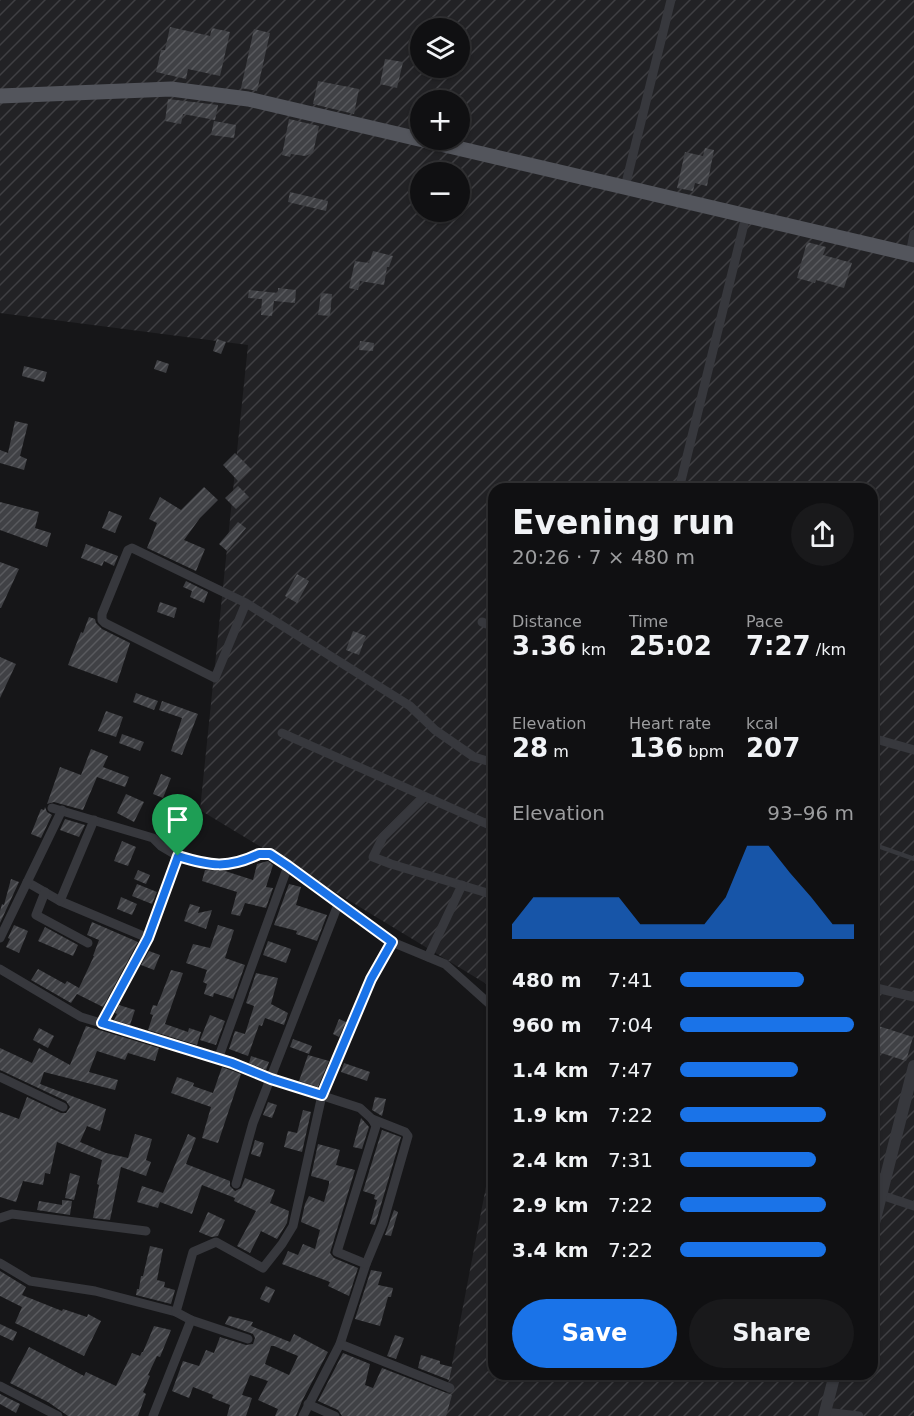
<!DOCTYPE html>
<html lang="en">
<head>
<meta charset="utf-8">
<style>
  :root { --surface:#101012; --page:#19191b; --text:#f1f3f6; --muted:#9c9d9f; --line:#303032; --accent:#1a73e8 }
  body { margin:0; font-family:"DejaVu Sans",sans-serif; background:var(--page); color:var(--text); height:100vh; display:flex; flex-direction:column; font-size:22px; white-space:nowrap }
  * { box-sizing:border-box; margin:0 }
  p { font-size:20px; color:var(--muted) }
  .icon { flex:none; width:33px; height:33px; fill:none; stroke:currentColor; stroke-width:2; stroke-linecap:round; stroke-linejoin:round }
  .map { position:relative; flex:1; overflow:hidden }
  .details { position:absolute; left:488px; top:483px; width:390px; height:897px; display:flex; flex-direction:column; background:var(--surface); border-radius:18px; box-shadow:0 2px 4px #0004,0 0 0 2px var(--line) }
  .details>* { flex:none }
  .tools { position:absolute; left:410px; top:18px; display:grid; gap:12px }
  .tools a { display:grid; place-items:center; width:60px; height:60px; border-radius:50%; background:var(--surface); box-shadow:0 2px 4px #0004,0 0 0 2px var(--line); font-size:30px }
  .pin { position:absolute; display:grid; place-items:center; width:51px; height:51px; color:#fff; margin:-62px -26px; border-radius:50% 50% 50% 0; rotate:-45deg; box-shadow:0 0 6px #0007 }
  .pin .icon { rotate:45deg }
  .round { display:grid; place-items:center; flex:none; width:63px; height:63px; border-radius:32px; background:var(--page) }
  .headline { display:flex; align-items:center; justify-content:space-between; height:102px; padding:0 24px }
  h1 { font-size:33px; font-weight:800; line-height:45px }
  .stats { display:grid; grid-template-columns:repeat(3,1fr); gap:9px; height:102px; padding:6px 24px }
  .stats div { display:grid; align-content:center }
  .stats b { font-size:26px; font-weight:800 }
  .stats small { font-size:16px; font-weight:400 }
  .stats p { font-size:16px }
  .chart { height:168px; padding:12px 24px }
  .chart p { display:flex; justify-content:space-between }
  .chart svg { width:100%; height:108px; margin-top:6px; fill:var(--accent); opacity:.7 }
  .primary-button { display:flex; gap:12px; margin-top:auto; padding:12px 24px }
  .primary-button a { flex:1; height:69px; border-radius:36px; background:var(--accent); color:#fff; font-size:24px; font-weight:800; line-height:69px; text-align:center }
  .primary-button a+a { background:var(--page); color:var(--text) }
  ul { padding:0 24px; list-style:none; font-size:20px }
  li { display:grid; grid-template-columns:96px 72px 1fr; align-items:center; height:45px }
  li i { height:15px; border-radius:8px; background:var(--accent) }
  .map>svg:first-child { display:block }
</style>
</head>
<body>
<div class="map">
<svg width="914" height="1416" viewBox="0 0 914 1416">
  <defs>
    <pattern id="industrial-furrows" width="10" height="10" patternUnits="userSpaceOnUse" patternTransform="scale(1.5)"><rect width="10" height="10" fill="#222225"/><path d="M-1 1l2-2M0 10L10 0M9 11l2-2" fill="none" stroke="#3f3f43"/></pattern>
    <pattern id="building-hatch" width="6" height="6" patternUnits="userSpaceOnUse" patternTransform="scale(1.5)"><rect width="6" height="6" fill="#404145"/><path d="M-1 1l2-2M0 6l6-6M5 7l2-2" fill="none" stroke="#595a5e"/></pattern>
  </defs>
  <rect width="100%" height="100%" fill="#161618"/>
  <path fill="url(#industrial-furrows)" fill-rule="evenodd" d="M0,0h914v1416h-472l51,-266 1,224h378v-885h-378l-1,499 -293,-178 48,-465 -248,-32zM420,28h39v40h-39zM420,100h39v40h-39zM420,172h39v40h-39z"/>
  <g fill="url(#building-hatch)" fill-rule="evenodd">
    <polygon points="170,27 210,36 212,28 230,32 220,76 188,69 186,79 156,72 161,50 165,50"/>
    <polygon points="254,29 270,33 257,91 241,88"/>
    <polygon points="385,59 403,62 397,88 380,84"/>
    <polygon points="318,81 359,89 354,114 313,104"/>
    <polygon points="168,99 218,105 215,120 183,114 181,124 165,121"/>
    <polygon points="289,119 319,126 313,153 305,156 291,154 290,157 282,155"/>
    <polygon points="214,121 236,125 234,138 211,135"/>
    <polygon points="705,148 714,150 707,186 695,183 693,191 677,188 685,152 703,156"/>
    <polygon points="290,192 328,201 326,211 288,202"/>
    <polygon points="807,242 826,247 823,255 852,263 844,288 816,280 815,283 797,278"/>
    <polygon points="373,251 393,256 389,267 387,267 384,285 360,281 358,290 349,288 355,261 369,263"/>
    <polygon points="278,288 296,290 295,303 274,301 272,316 261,315 262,299 248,298 249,290 278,293"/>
    <polygon points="321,293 332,294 330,316 318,315"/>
    <polygon points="217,339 226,342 221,354 213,351"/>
    <polygon points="360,341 374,343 373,351 359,350"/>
    <polygon points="157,360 169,364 166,373 154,369"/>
    <polygon points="24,366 47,372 44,382 22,376"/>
    <polygon points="15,421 28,424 20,456 27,459 24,470 0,463 0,450 8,453"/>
    <polygon points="235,453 251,469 238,481 223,465"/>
    <polygon points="238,486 249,497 236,509 225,498"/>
    <polygon points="204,487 218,500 200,518 184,540 205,549 196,571 147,548 157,523 149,519 160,497 181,510"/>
    <polygon points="0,502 39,512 35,528 51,533 47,547 0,530"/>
    <polygon points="109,511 122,516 115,533 102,528"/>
    <polygon points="238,522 246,528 227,551 219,544"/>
    <polygon points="86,544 118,556 114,566 104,561 102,566 81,558"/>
    <polygon points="0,562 19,569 1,608 0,608"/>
    <polygon points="297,574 309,581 297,603 285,596"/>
    <polygon points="186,581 208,592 204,603 190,597 192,591 183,587"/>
    <polygon points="160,602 177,608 174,618 157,612"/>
    <polygon points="89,617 95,619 96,623 102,629 130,643 117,683 68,665 81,632 83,633"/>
    <polygon points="353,631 366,636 359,655 346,650"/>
    <polygon points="0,657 16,664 0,698"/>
    <polygon points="136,693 158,701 154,710 133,702"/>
    <polygon points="162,701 198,714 182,755 171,751 182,718 159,710"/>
    <polygon points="106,711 123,717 116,737 98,731"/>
    <polygon points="122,734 144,742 140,751 119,743"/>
    <polygon points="91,749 108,756 103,767 129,777 125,787 97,777 83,810 54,802 47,804 60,767 81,775"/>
    <polygon points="161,774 171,778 163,798 153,794"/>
    <polygon points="126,794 144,802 134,822 117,813"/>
    <polygon points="45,807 47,812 52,815 41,838 31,834 41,809 44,810"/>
    <polygon points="65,819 85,825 79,837 60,830"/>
    <polygon points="122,841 136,847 128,866 114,861"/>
    <polygon points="268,861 273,865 266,887 273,888 266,908 245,903 240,916 231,914 237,892 202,881 205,870 225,871 253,880 257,864"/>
    <polygon points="138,870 150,875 146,884 134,879"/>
    <polygon points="11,879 19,882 0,923 0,911 2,904 4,905"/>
    <polygon points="137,884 157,892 152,904 132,896"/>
    <polygon points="289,884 301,887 296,905 327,915 317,941 296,934 297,931 274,925"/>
    <polygon points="121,897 137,904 132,915 117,909"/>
    <polygon points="190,904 200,907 198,913 212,910 206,929 184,921"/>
    <polygon points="92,922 138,942 103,1007 77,994 71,1003 31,980 38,969 65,984 67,981 79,988 94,956 93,956 99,940 87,935"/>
    <polygon points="14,925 28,931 19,953 6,947 10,939 8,938"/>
    <polygon points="218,925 234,930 225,958 245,965 233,999 214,993 213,997 204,994 207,984 203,982 207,970 186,963 193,944 210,948"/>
    <polygon points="45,927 78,945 73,956 38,941"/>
    <polygon points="268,941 291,949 286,963 263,955"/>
    <polygon points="149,951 160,955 154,970 141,965"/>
    <polygon points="171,970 183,973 165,1024 188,1032 189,1028 201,1032 197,1045 148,1030 153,1015 150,1014 153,1005 157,1006"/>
    <polygon points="256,973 278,978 271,1004 288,1013 284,1025 265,1018 262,1026 259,1025 248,1056 229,1049 235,1031 245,1034 254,1006 246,1003"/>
    <polygon points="119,1005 135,1010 130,1025 114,1020 117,1014 115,1013"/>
    <polygon points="210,1015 225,1021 216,1045 200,1040"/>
    <polygon points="339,1019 346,1022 339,1037 333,1034"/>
    <polygon points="872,1024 913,1037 906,1061 872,1050"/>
    <polygon points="86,1026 159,1048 155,1061 128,1053 125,1060 97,1051 89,1072 118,1080 115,1090 44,1072 40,1084 106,1109 100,1131 87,1126 80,1142 106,1153 128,1158 135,1134 152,1139 146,1160 151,1162 146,1176 121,1167 110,1220 93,1218 99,1185 97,1184 102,1160 57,1142 50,1174 45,1173 43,1185 23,1181 16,1202 0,1197 0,1112 19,1119 27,1097 61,1113 66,1113 70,1107 66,1101 0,1070 0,1048 32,1063 39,1048 70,1065"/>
    <polygon points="39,1028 54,1036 48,1048 33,1040"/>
    <polygon points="293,1039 312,1046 309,1054 290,1047"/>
    <polygon points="308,1055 329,1061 318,1087 299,1081"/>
    <polygon points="251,1056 269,1062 266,1070 249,1063"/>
    <polygon points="344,1063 370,1072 367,1081 341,1072"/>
    <polygon points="222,1067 241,1074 218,1143 202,1138 211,1107 171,1093 177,1077 194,1083 193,1086 213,1093"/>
    <polygon points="375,1097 386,1099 382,1116 372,1110"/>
    <polygon points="268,1102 277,1105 272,1118 263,1115"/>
    <polygon points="303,1110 311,1112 302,1152 284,1147 288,1131 297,1133"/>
    <polygon points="361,1118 369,1127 362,1149 353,1147"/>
    <polygon points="382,1130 401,1137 375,1225 370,1224 377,1200 374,1199 375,1195 363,1191"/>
    <polygon points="188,1134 196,1138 186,1164 230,1181 230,1186 235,1191 241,1188 245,1178 275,1190 270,1203 289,1211 287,1223 277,1239 261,1231 250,1253 237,1246 256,1211 234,1201 235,1198 202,1185 192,1214 160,1202 158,1208 137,1202 142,1186 163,1193"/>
    <polygon points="255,1140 264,1143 260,1157 251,1154"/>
    <polygon points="318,1144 340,1150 336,1165 355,1170 330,1253 334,1258 358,1268 349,1296 328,1286 330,1282 282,1264 288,1251 298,1255 303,1244 315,1249 320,1230 301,1222 305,1204 309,1196 324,1202 329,1184 329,1181 311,1176"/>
    <polygon points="70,1173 80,1176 74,1200 65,1198"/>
    <polygon points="62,1200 72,1201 70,1215 37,1210 39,1201 62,1205"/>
    <polygon points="394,1210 398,1212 391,1236 385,1235"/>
    <polygon points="208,1212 225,1220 218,1236 211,1237 199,1232"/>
    <polygon points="150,1246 163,1249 157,1280 165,1282 164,1287 175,1290 171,1304 136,1295 137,1289 139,1289 141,1276 143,1276"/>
    <polygon points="371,1270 382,1272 378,1285 393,1288 391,1297 388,1297 380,1326 355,1319"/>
    <polygon points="0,1271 26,1287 22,1295 62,1311 63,1309 87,1317 88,1314 101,1321 84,1356 15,1323 22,1307 0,1296"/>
    <polygon points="266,1286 275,1290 269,1303 260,1299"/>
    <path d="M229,1316l24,6 -2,4 39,16 4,-8 34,18 -26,49 -6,15h-21l3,-7 -20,-9 10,-19 -18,-6 -8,20 10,3 -6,18h-19l3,-11 -18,-7 1,-3 -20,-8 -4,11 -17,-7 11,-30 16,5 7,-16 8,3 6,-16 26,8 7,-1 2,-6 -2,-4 -28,-10zM271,1346h3l24,10 -9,19 -24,-11z"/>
    <polygon points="0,1324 17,1332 13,1341 0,1335"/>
    <polygon points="154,1326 171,1330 160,1357 157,1356 148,1375 150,1376 143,1392 146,1394 138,1416 68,1416 48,1402 10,1383 29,1347 84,1376 86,1372 116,1386 132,1353 140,1356 142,1352 143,1352"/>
    <polygon points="395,1335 404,1338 396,1359 387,1356"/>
    <polygon points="343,1353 370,1364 365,1385 373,1388 382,1368 452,1395 446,1416 342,1416 338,1410 318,1401"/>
    <polygon points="421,1355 440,1361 440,1364 452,1367 449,1380 418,1368"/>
    <polygon points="0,1394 20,1404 16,1413 0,1404"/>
  </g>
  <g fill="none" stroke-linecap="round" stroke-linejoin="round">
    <polyline stroke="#37383d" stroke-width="4.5" points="872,844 914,859"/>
    <g stroke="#37383d" stroke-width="9">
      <polyline points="625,187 671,0"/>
      <polyline points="910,254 914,234"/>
      <polyline points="679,489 746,216"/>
      <polyline points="246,603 215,678 105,623 102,620 102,614 128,550 132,548 246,603 410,706 435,730 474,757 494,763"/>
      <polyline points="482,622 494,627"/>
      <polyline points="282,733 494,827"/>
      <polyline points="872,738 914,750"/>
      <polyline points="424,797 383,837 373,857 391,864 494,895"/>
      <polyline points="52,808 153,838 161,846 178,856 148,938 102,1023"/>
      <path d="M178,856c22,7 38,11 61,7 13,-2 17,-9 31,-9l122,88"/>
      <polyline points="27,882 60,901 148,938"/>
      <polyline points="45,892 36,915 88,943"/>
      <polyline points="60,901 94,820"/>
      <polyline points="0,938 62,810"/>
      <polyline points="428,957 462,885"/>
      <polyline points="0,969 81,1017 232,1063 271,1079 360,1108 372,1119 405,1132 408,1136 383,1223 366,1264 340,1344 303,1416"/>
      <polyline points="872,987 914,997"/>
      <polyline points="218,1059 288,866"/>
      <polyline points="0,1077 63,1107"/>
      <polyline points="236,1184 253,1123 339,902"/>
      <polyline points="881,1195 914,1206"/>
      <polyline points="0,1218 12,1214 146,1231"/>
      <polyline points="0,1263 30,1281 95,1291 176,1312 191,1320 248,1339"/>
      <polyline points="366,1264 337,1252 376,1126 372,1119"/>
      <polyline points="176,1312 193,1252 216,1242 263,1268 282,1244 293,1226 322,1095 371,979 392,942 445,964 494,1008"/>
      <polyline points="340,1344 450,1388"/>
      <polyline points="0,1386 58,1416"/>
      <polyline points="308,1404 335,1416"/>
      <polyline points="825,1412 859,1416"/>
      <polyline points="153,1416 191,1320"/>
    </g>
    <g stroke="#37383d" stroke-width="12">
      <polyline points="872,1231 914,1066"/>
      <polyline points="824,1416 835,1374"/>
    </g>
    <polyline stroke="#53555c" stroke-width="15" points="0,96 171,89 248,99 914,255"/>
  </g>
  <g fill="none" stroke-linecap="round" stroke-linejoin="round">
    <g stroke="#fff" stroke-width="12">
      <path id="route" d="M259,854h11l18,12 104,76 -21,37 -49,116 -51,-16 -39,-16 -130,-40 46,-85 30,-82c32,10 50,13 81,-2z"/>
    </g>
    <use href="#route" stroke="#1a73e8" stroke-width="8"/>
  </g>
</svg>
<div class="tools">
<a><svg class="icon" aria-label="layers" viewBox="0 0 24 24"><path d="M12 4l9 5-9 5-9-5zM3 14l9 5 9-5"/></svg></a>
<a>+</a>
<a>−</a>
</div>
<div class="pin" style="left:178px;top:856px;background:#1e9e55"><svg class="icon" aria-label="arrive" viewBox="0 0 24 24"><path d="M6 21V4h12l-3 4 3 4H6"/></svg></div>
<section class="details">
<div class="headline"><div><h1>Evening run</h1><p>20:26 · 7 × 480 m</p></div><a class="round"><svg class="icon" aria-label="share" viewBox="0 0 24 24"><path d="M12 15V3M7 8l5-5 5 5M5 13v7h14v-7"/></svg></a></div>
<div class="stats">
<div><p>Distance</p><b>3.36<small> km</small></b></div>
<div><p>Time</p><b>25:02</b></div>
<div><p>Pace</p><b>7:27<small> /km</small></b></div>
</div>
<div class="stats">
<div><p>Elevation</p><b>28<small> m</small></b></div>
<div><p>Heart rate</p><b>136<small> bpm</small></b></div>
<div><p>kcal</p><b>207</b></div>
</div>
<div class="chart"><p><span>Elevation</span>93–96 m</p>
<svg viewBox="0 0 160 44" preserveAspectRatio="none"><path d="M0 44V38L10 27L20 27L30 27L40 27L50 27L60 38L70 38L80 38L90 38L100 27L110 6L120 6L130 17L140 27L150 38L160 38V44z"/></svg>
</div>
<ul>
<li><b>480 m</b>7:41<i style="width:71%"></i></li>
<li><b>960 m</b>7:04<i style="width:100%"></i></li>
<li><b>1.4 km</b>7:47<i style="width:68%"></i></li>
<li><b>1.9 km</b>7:22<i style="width:84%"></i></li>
<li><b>2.4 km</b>7:31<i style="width:78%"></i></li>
<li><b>2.9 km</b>7:22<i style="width:84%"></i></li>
<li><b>3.4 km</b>7:22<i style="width:84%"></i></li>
</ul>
<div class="primary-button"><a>Save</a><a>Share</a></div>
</section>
</div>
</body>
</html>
